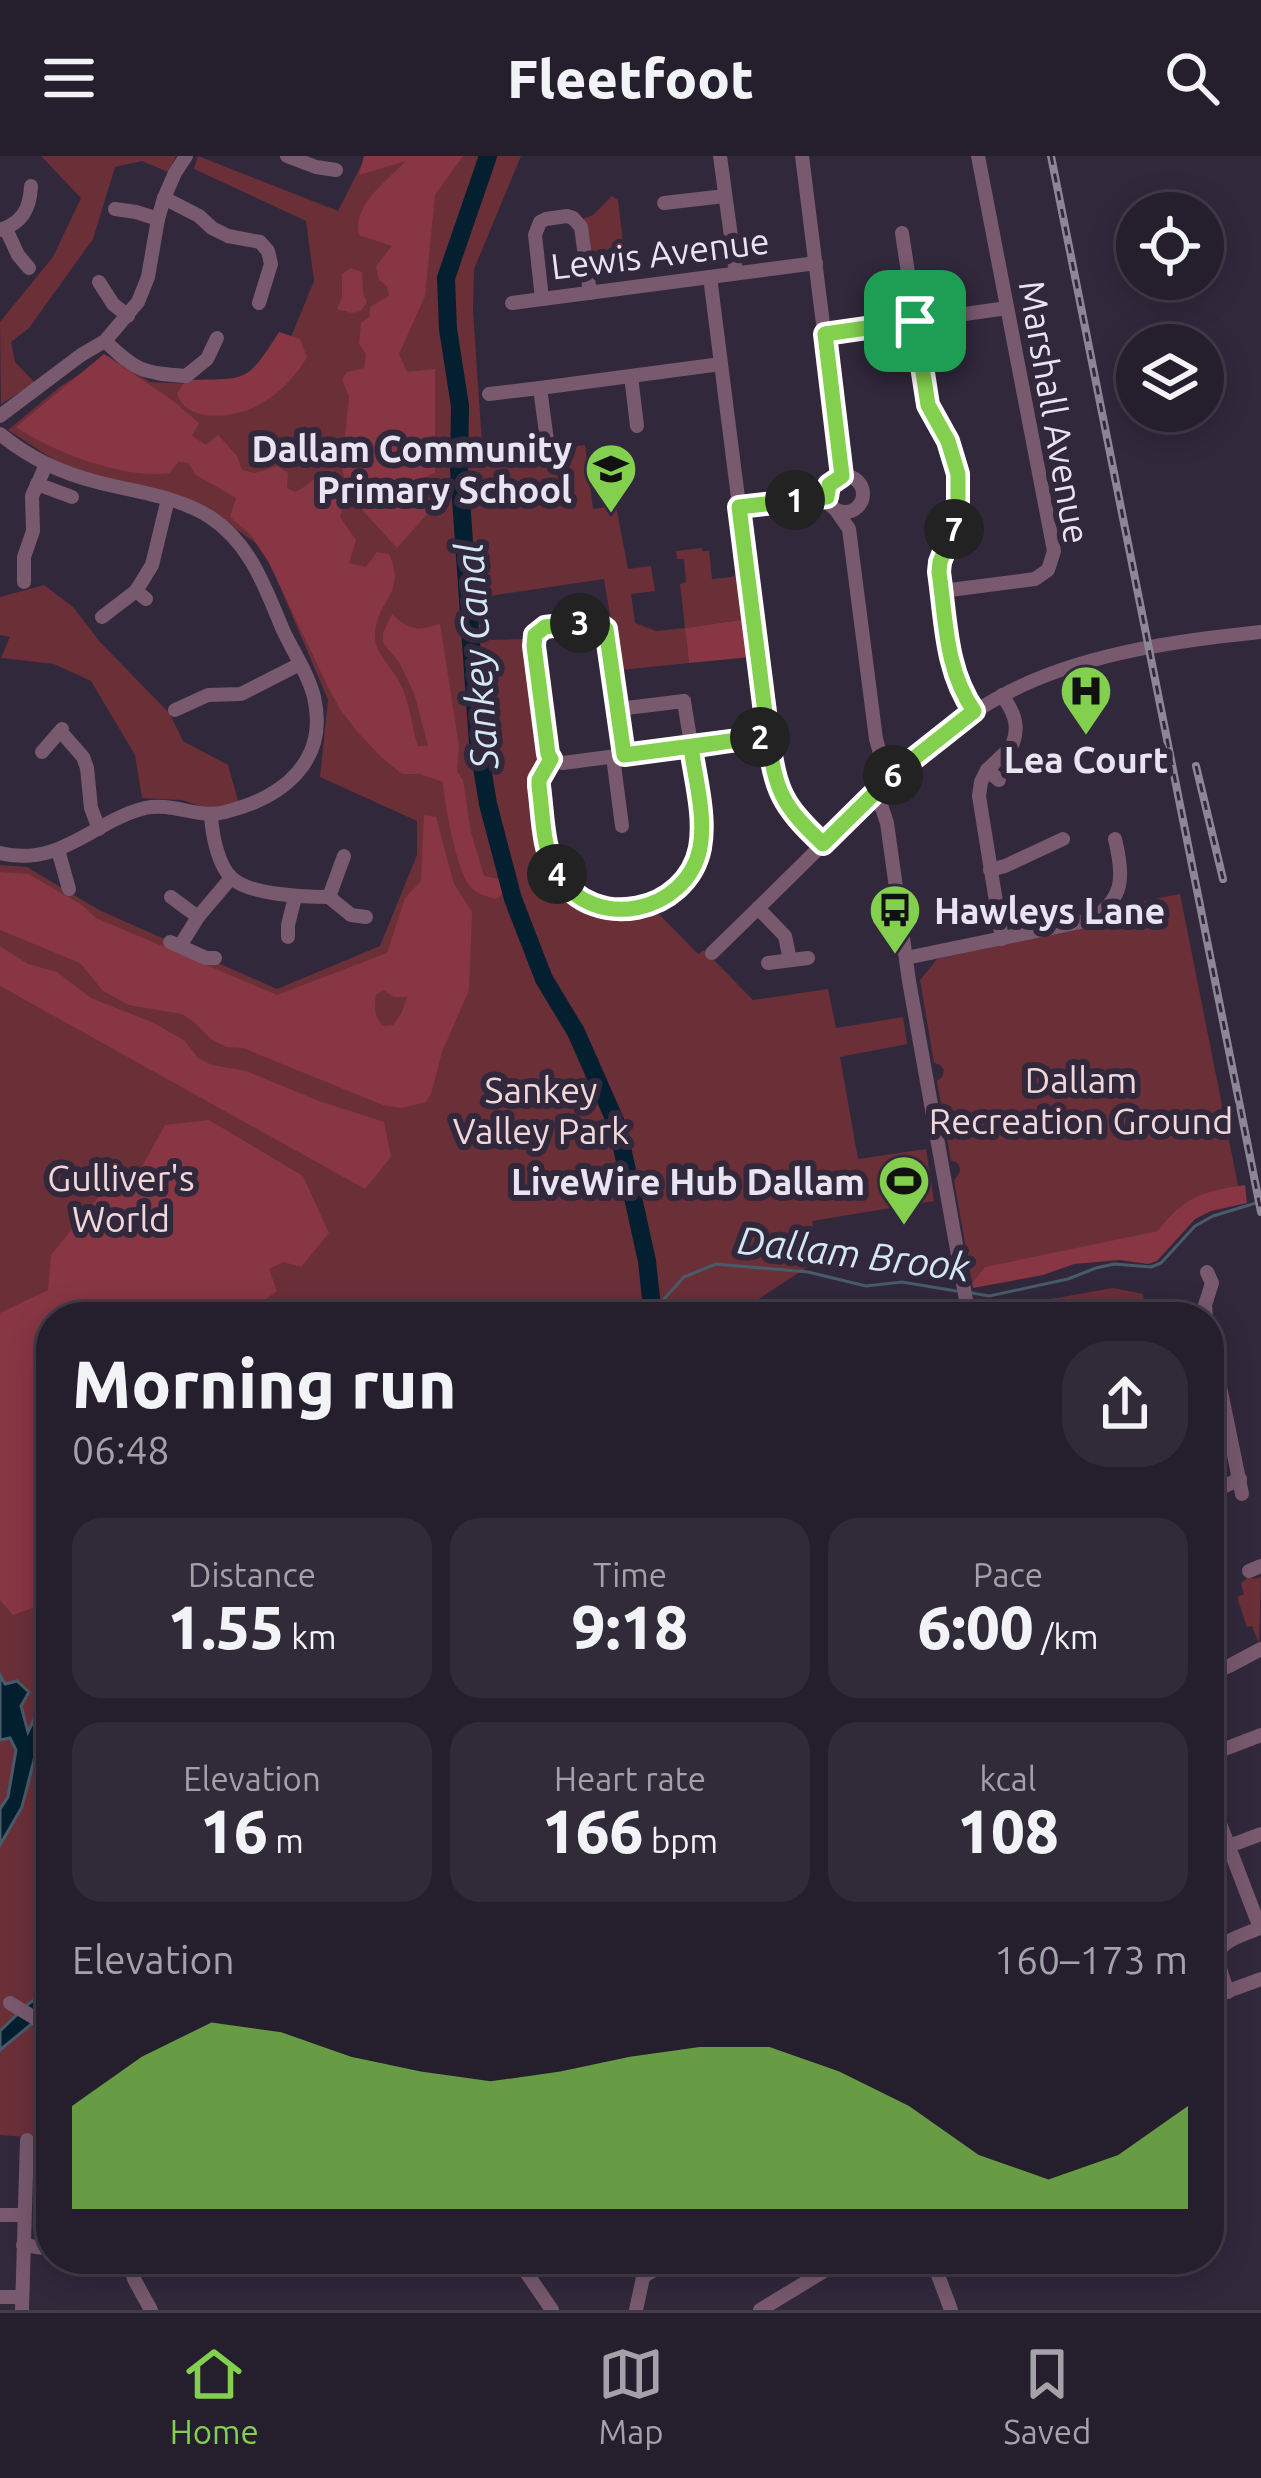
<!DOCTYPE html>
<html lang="en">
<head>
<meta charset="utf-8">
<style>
  :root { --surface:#251e2d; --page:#312b39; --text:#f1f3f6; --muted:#a3a2aa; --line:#423c49; --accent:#83d04e }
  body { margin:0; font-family:Ubuntu,sans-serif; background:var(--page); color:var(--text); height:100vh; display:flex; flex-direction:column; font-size:45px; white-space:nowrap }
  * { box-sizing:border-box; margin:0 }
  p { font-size:39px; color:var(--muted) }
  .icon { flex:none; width:66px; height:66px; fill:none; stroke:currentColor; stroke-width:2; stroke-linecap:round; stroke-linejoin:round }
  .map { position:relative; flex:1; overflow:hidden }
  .details { position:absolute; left:36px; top:1146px; width:1188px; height:972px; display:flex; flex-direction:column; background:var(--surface); border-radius:48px; box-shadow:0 6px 30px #0003,0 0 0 3px var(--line) }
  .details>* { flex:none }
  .controls { position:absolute; left:1116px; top:36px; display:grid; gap:24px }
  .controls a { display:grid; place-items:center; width:108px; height:108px; border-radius:50%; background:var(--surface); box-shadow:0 6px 30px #0003,0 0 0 3px var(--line); font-size:60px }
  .pin { position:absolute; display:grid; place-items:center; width:102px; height:102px; color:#fff; margin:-51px; border-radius:24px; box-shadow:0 6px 18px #0006 }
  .km { position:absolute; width:60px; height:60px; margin:-30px; border-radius:50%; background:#222; color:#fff; font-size:33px; line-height:60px; text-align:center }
  .round { display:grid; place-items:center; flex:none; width:126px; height:126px; border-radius:48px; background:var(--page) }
  .summary { display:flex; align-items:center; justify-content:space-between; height:204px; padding:0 36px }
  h1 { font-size:66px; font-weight:800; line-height:90px }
  .metrics { display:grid; grid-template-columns:repeat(3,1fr); gap:18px; height:204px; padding:12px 36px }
  .metrics div { display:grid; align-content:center; border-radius:30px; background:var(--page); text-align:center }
  .metrics b { font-size:60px; font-weight:800 }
  .metrics small { font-size:33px; font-weight:400 }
  .metrics p { font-size:33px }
  .chart { height:336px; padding:24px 36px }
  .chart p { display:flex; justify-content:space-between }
  .chart svg { width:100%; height:216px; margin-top:12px; fill:var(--accent); opacity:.7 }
  header { display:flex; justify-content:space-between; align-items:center; height:156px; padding:0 36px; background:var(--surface); font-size:54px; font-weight:800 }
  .dock { display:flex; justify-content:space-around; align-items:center; height:168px; border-top:3px solid var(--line); background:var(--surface); font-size:33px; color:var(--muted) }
  .dock a { display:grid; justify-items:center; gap:6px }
  .dock .on { color:var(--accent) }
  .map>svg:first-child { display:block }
</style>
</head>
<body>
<header><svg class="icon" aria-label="menu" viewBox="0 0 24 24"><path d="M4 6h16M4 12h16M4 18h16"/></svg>Fleetfoot<svg class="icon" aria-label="search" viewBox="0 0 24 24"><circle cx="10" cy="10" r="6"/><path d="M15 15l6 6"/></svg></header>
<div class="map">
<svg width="1261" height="2154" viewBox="0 0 1261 2154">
  <rect width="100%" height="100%" fill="#31283c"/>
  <g fill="#6b2f38">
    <polygon points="41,0 176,0 168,16 142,5 115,11 93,83 29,172 11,186 15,206 35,227 1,248 0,166 53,101 81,42"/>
    <path d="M198,0l140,55 28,-55h155l-47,113 -1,42 10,147 102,-13 8,64 23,-3 12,63 23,-3 4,25 -24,3 4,29 21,8 29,-3 -5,-44 6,-2 -2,-23h-7l-1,-8 26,-3v3h7l3,28 20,-2 9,-6 6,48 -62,9 4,35 -69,7c-3,-32 -12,-60 -16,-91l-108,16 -11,4 6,41 38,-1 13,119 -9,31 12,63 16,35 73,26 21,-3 43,44 6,-4 49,50 75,-11 8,39 67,-11 4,27 -67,13 18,102 68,-10 8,52 -122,20 6,39 -87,57h-680v812l-13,9 -38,-3v-1270l27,2 72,43 178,79 103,-43 37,-91v-34l-97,-44 8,-77 -64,-151 -59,-42 -76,-17 -67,-25 -54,-35 53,-44 47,-30 42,26 93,4 41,-32 30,-73 -8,-60 -112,-52z"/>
    <polygon points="612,40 618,44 624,95 590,100 582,63 593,59"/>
    <polygon points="44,429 73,451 100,486 170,558 183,585 228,609 239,648 209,653 182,644 142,642 135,599 91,525 54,508 1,502 10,481 0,479 0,441"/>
    <path d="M1180,738l59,296 -78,46 -175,31 -14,16 -18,-103c6,-6 9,-11 2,-18l-5,-1 -14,-80 5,-4 2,-7 -4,-5 -6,-2 -14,-83 17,-21 178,-38 8,-16z"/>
    <polygon points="1113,1132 1143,1138 1147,1161 980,1161 979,1156"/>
    <polygon points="1249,1420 1254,1423 1261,1421 1259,1487 1252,1470 1247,1471 1237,1441 1244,1438 1241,1428"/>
  </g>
  <g fill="#883644" fill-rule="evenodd">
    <path d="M364,0h99l-28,39 -10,101 -26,58 8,18 28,-3v104l-25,11 2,14 14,-2 1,18 -30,34 -43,-47 -8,-15 -4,-19 7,-70 -7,-18 5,-7 17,-4 2,-14 -7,-10 2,-21 9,-7v-9l19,-11 -2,-10 -8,-6 -3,-14 16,-20 -33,-11c-7,-30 28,-54 47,-74l-47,14z"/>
    <polygon points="351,112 362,116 363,138 367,146 361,155 352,157 337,153 342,141 342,118"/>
    <path d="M279,176l21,7 7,18c-11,19 -27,36 -47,47 -23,14 -74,21 -83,-11l9,-13c62,-2 59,5 93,-48z"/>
    <path d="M104,198l68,46 27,23 -7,13 14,9 12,-10 19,21 5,14 13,3 22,-7 11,7 -1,15 8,4c15,-6 21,-20 38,-22l3,28 7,8 -3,11 16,23 -7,23 17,4 11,-15 12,2c18,39 -12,46 -14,79 -2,19 17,34 25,50 10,19 11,42 18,63h10l-14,-53 -15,-31 -16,-19v-10l9,-19c17,17 26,17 48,10l19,122 -2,25 6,9 8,53 13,43 16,3 4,13 -8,7c-10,-3 -20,-5 -26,-13 -13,-14 -26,-84 -27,-104l-23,-8h-18l-21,-17 -25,-27 -16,-21 -12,-22 -59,-124 -19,-29 -20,-17 6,-19 -40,-23 -8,-12 -10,-1 -8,11c-44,7 -118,-21 -154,-46z"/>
    <polygon points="747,463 751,501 689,507 685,472"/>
    <path d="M424,659l12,2 18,67 18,28 -3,78 -27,62 -11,42 -5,8 -24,6 -19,-3 -140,-57 -17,-1 -15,-8 -16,-16 -13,-9 -53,-9 -26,-14 -23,-28 -80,-33v-58l28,2 54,31 14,13 181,77 110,-42 18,-55 16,-17zM383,834l11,7h13l-6,17 -8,11 -10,1c-9,-10 -9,-18 -7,-31z"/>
    <polygon points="0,790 28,808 57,816 91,842 154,867 185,885 198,902 212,909 246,915 319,945 384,966 391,1001 365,1033 0,830"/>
    <polygon points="209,964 303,1020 329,1077 301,1111 283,1106 269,1113 277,1135 242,1161 51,1161 51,1445 13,1459 0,1444 0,1157 48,1134 51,1099 101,1038 134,1025 165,969"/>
    <path d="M1245,1029l2,18 -36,8 -16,8 -38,42 -9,3 -28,-4 -46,4 -31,11 -70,13 -1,-5 13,-16 173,-36c25,-34 46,-40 87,-46z"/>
  </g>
  <g fill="#042030" stroke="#495b6a" stroke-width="3">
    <polygon points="0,1519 5,1528 17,1525 29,1536 21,1550 28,1576 51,1528 51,1565 35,1600 22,1651 0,1689 0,1653 8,1641 16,1594 10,1582 0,1584"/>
    <polygon points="51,1832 51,1852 0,1894 0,1875 27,1849"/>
  </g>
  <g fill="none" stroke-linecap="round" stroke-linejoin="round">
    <g stroke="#495b6a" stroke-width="3">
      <polyline points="972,1137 989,1140 1068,1123 1096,1112 1114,1108 1151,1111 1161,1107 1195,1070 1213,1060 1256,1047"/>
      <polyline points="654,1154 684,1121 716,1108 808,1116 866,1130 902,1126 956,1135"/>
    </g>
    <polyline stroke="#042030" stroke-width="18" points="488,0 446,122 448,173 460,250 459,314 478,587 488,648 513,743 544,823 576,876 617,969 647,1105 653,1161"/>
    <g stroke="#78596e" stroke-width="14">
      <polyline points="287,0 316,11 336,14"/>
      <polyline points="720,0 736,117"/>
      <polyline points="802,0 842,320"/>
      <polyline points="164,42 199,60 212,72 228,80 260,86 268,95 271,108 259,147"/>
      <polyline points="664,47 725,40"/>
      <polyline points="115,53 136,56 158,63"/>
      <polyline points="6,73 18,99 29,112"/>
      <path d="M0,74c22,-7 30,-21 31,-44"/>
      <polyline points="902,77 928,249 948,285 958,318 958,361 939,415 953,512 958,529 974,555"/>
      <polyline points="710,121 773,617 783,645 823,688"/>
      <polyline points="99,126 113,148 128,160"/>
      <polyline points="542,143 535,79 540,66 546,63 567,60 573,62 581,71 590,137"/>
      <polyline points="512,147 816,107"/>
      <polyline points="825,178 1007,152"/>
      <path d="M105,185c31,30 38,32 81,35l21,-17 10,-21"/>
      <polyline points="631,220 637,270"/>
      <polyline points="489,238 540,232"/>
      <polyline points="0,260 81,199 105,185 138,146 148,121 158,63 164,42 175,17 186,0"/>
      <path d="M0,278c29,24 61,39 97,48 38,10 80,14 113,35 41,27 55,71 73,113 10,22 25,43 31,67 15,65 -32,101 -89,115 -27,7 -52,-10 -80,-4 -52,13 -85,60 -145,45"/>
      <polyline points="548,292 540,232 721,208"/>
      <circle cx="845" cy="338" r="18"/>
      <polyline points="37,328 72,341"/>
      <polyline points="739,351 827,341"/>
      <polyline points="836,354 849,373 876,583 882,604 893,619"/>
      <polyline points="24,426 24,401 33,375 32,340 46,309"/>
      <polyline points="136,435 152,409 168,343"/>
      <polyline points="942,435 1035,423 1048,414 1054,395 978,0"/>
      <polyline points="102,461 136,435 146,443"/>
      <path d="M1002,539c11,16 18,29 11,48"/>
      <polyline points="175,554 208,539 241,538 300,508"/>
      <polyline points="62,577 83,601 87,612 91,652 99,673"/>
      <polyline points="42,596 62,573"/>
      <polyline points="613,601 622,670"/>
      <path d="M551,603c-14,25 -11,34 -7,62 2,21 4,43 18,61 41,50 125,28 138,-34 7,-34 -11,-110 -16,-147l-66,8"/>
      <polyline points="551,603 548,598 534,490 535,479 545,471 595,465 606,473 624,599"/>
      <polyline points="551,603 563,607 768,580"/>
      <polyline points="987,614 981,626 979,640 1002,783"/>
      <polyline points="999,624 987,614 1010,592"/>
      <polyline points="871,639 882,652 887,667 909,825 969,1161"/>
      <path d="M211,659c1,19 7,52 22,64 18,16 73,18 96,18"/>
      <polyline points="58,694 69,733"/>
      <polyline points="344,700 329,741 351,759 366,761"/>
      <polyline points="990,714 1005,710 1063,683"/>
      <polyline points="171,741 198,761 231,722"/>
      <polyline points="758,752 785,780 790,804"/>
      <polyline points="288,781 288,769 295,741"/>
      <polyline points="170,786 206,802 215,802"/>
      <polyline points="180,790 198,761"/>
      <path d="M712,797c37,-36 74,-72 111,-109 59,-60 121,-122 198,-158 73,-34 161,-46 240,-54"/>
      <path d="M906,802l184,-38c35,-21 34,-44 25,-81"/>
      <polyline points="768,807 808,802"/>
      <polyline points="1206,1161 1205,1149 1212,1127 1207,1116"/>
      <polyline points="1209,1177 1242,1338"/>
      <polyline points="1209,1337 1240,1323"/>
      <polyline points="1249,1415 1261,1410"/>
      <polyline points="1209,1518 1229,1510 1261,1493"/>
      <polyline points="1209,1599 1261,1579"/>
      <path d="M1209,1639l51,133c-44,17 -50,17 -32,64"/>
      <polyline points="1229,1690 1261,1678"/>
      <polyline points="1209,1842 1261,1823"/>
      <polyline points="10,1847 38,1864 51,1863"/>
      <polyline points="0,2059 24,2059"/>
      <polyline points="23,2089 51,2093"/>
      <polyline points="129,2103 134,2123 151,2154"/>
      <polyline points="517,2103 552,2154"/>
      <polyline points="630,2103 644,2120 673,2103"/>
      <polyline points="932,2103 951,2154"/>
      <polyline points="1050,2103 1053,2113"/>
      <polyline points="0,2141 22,2141"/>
      <polyline points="22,2154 27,1984"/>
      <polyline points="636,2154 647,2103"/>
      <polyline points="760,2154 844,2103"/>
    </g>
    <g stroke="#8d8696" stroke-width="8">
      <g id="rail">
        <polyline points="1051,0 1261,1056"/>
        <polyline points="1196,610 1223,723"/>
      </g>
    </g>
    <use href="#rail" stroke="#31283c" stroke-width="3" stroke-dasharray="9" stroke-linecap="butt"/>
  </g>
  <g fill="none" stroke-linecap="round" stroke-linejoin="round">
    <g stroke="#fff" stroke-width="24">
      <path id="route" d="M915,165l-90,13 17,142 -13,9 -2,12 -88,10 29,229 -144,19 -18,-126 -11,-8 -50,6 -10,8 -1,11 14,108 3,5 -12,21v6c4,28 3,64 19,89 36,58 129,38 142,-27 6,-32 -5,-70 -9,-101l72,-11h5c8,56 13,68 55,108l70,-69 81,-64c-29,-41 -28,-92 -35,-139l1,-10 18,-45v-43l-10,-33 -20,-36 -13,-84"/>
    </g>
    <use href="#route" stroke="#83d04e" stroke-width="15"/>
  </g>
  <defs>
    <g id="school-pin" transform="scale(2.7)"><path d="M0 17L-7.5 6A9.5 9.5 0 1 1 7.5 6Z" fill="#83d04e" stroke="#31283c"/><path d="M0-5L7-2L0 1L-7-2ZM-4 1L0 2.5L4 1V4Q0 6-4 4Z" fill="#111"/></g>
    <g id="hospital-pin" transform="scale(2.7)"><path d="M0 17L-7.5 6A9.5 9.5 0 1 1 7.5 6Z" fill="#83d04e" stroke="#31283c"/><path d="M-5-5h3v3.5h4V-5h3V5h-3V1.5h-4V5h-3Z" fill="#111"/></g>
    <g id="bus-pin" transform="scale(2.7)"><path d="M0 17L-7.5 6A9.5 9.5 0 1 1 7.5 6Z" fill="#83d04e" stroke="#31283c"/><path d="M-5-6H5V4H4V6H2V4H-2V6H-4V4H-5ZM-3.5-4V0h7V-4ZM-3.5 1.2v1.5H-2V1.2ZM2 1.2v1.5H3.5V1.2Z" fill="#111"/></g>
    <g id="stadium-pin" transform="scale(2.7)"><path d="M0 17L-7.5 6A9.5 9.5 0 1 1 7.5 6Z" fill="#83d04e" stroke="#31283c"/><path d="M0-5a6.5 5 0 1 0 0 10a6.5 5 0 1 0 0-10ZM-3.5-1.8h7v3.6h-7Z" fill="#111"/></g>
  </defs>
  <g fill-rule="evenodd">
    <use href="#school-pin" x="611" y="313"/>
    <use href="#hospital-pin" x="1086" y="535"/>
    <use href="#bus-pin" x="895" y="754"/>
    <use href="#stadium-pin" x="904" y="1025"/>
  </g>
  <g text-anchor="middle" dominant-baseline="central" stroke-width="12" stroke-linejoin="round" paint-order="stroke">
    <g font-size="36" fill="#e9e4f1" stroke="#31283c">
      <text transform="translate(660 97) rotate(-7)">Lewis Avenue</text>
      <text transform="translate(1055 256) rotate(80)">Marshall Avenue</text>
    </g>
    <g font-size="36" font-weight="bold" fill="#e9e4f1" stroke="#31283c" text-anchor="end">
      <text x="572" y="292">Dallam Community<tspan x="572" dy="41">Primary School</tspan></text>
      <text x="1086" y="603" text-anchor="middle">Lea Court</text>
      <text x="934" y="754" text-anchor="start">Hawleys Lane</text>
      <text x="865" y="1025">LiveWire Hub Dallam</text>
    </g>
    <g font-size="36" fill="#f1d7d9" stroke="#31283c">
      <text x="1081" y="923">Dallam<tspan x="1081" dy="41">Recreation Ground</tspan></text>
      <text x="541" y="933">Sankey<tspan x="541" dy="41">Valley Park</tspan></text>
      <text x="121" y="1021">Gulliver's<tspan x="121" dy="41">World</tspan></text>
    </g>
    <g font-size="39" font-style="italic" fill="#d3e7f5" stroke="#31283c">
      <text transform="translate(476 500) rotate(-94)">Sankey Canal</text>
      <text transform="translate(854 1097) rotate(7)">Dallam Brook</text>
    </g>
  </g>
</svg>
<div class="controls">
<a><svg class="icon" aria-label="locate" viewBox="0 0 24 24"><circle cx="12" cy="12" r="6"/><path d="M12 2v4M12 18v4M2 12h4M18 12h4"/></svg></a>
<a><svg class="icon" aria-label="layers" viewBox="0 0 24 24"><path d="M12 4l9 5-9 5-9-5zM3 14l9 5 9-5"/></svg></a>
</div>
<div class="pin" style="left:915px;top:165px;background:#1e9e55"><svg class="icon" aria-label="arrive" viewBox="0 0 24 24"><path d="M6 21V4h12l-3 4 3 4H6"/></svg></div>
<b class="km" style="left:795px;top:344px">1</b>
<b class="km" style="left:760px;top:581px">2</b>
<b class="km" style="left:580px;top:467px">3</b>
<b class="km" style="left:557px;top:718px">4</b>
<b class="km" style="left:893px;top:619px">6</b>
<b class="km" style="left:954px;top:373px">7</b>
<section class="details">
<div class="summary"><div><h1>Morning run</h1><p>06:48</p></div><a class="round"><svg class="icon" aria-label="share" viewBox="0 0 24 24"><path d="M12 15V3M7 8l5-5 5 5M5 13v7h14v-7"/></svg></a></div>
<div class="metrics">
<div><p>Distance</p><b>1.55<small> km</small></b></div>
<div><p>Time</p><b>9:18</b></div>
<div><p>Pace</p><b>6:00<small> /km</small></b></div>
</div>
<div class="metrics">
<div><p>Elevation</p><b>16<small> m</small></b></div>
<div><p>Heart rate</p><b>166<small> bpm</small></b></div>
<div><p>kcal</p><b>108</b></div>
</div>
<div class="chart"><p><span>Elevation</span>160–173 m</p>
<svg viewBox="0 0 160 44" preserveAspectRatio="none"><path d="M0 44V23L10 13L20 6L30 8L40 13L50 16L60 18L70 16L80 13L90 11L100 11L110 16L120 23L130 33L140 38L150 33L160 23V44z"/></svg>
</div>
</section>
</div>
<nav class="dock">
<a class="on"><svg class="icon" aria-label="home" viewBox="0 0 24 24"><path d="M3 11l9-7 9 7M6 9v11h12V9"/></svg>Home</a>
<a><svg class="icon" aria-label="map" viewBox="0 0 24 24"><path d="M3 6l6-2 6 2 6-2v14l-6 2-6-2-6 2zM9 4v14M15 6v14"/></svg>Map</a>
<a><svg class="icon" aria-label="saved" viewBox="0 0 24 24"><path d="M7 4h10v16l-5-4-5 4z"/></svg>Saved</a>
</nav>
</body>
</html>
